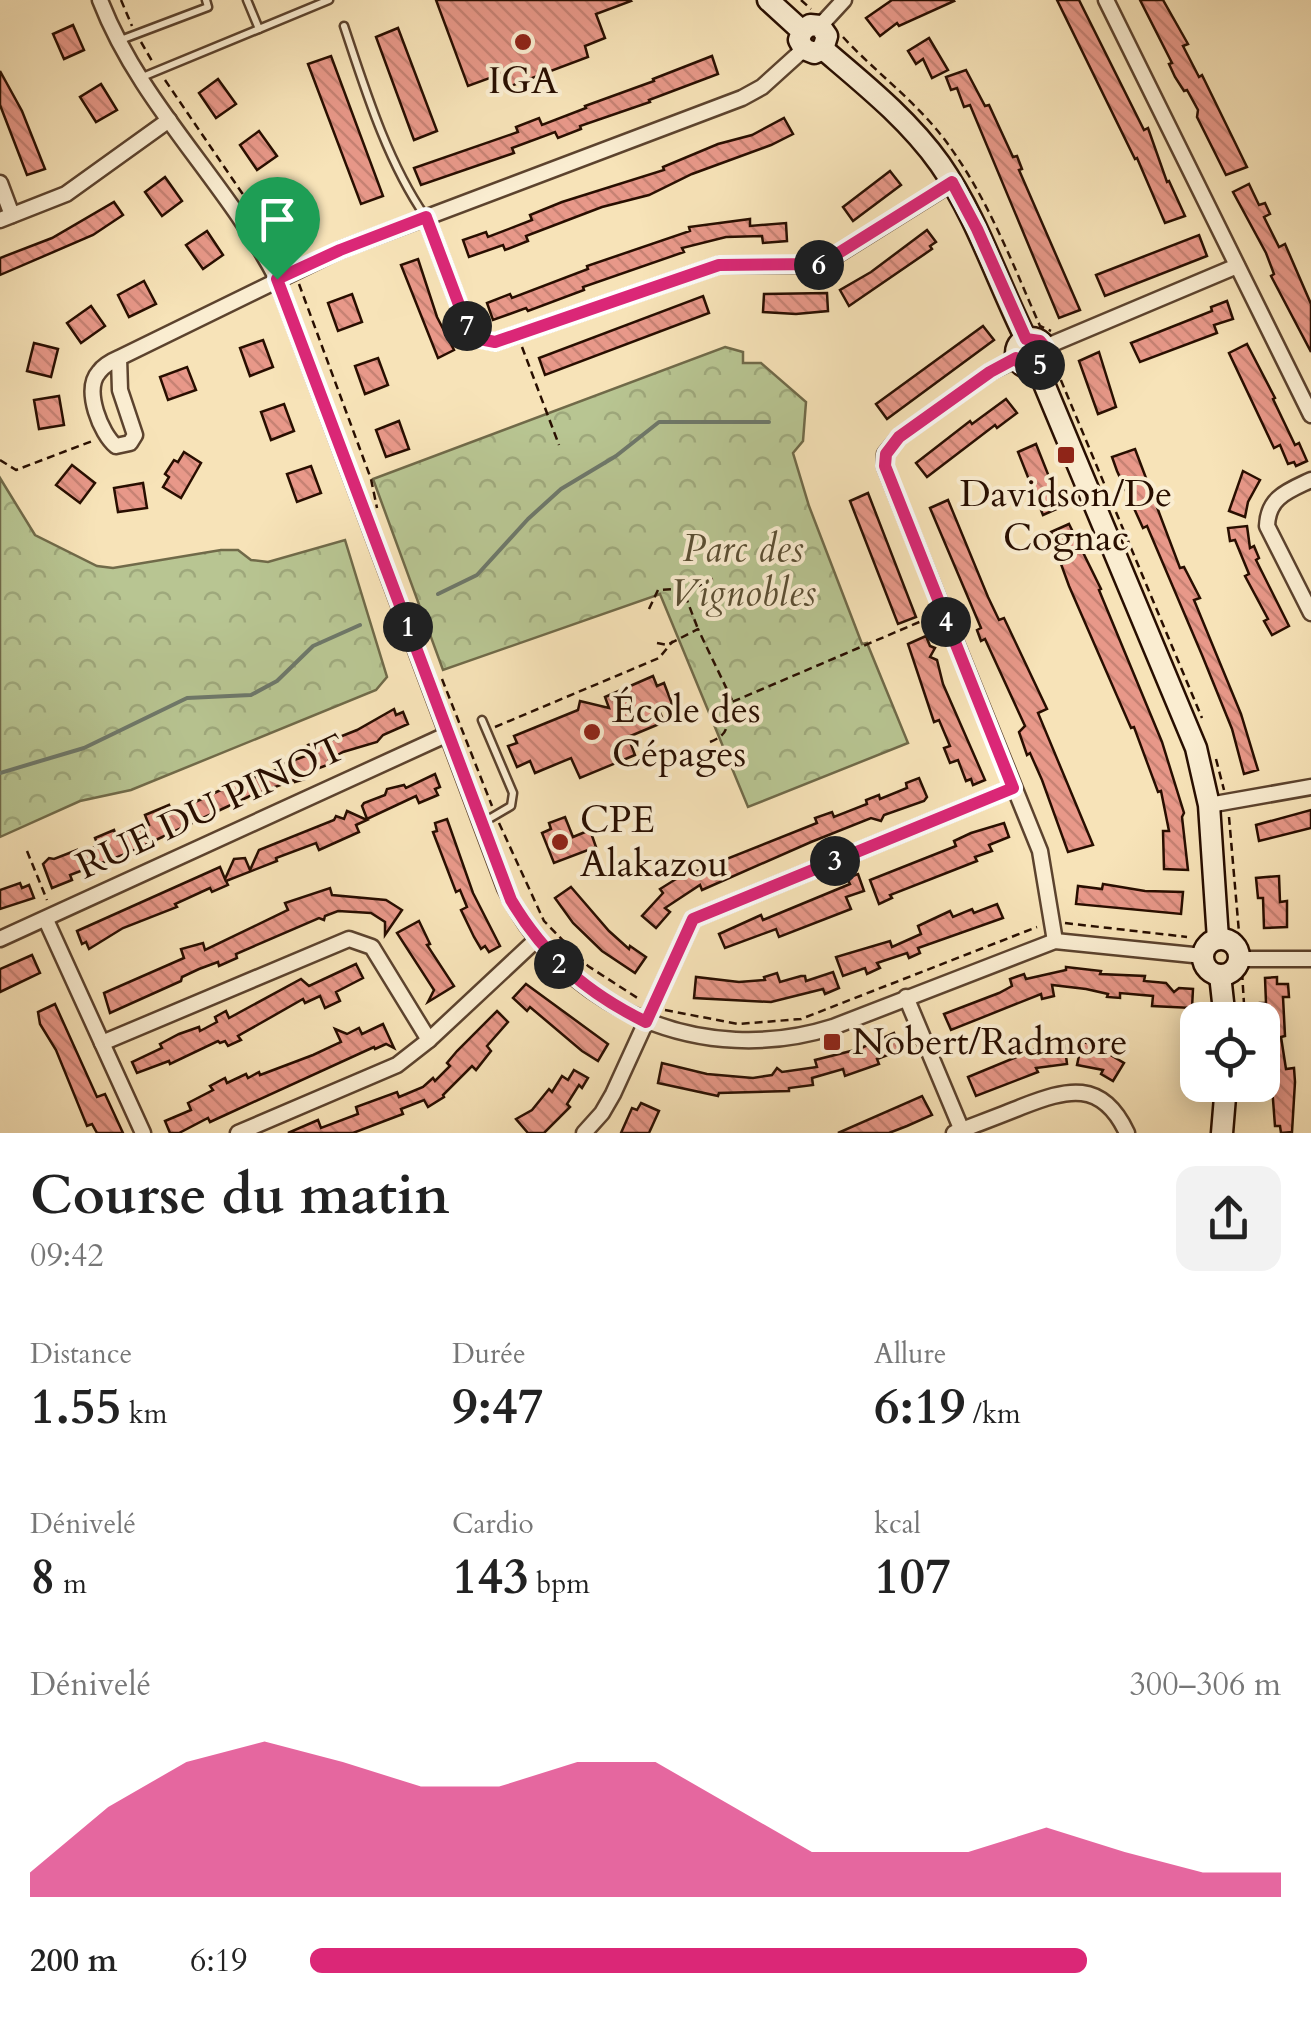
<!DOCTYPE html>
<html lang="fr">
<head>
<meta charset="utf-8">
<style>
  :root { --surface:#fff; --page:#f2f2f2; --text:#222; --muted:#767676; --accent:#db2777 }
  body { margin:0; font-family:Cardo,serif; background:var(--page); color:var(--text); height:100vh; display:flex; flex-direction:column; font-size:38px; white-space:nowrap }
  * { box-sizing:border-box; margin:0 }
  p { font-size:32px; color:var(--muted) }
  .icon { flex:none; width:55px; height:55px; fill:none; stroke:currentColor; stroke-width:2; stroke-linecap:round; stroke-linejoin:round }
  .map { position:relative; height:1133px; overflow:hidden }
  .side { display:flex; flex-direction:column; background:var(--surface); flex:1 }
  .side>* { flex:none }
  .controls { position:absolute; left:1180px; top:1002px; display:grid; gap:20px }
  .controls a { display:grid; place-items:center; width:100px; height:100px; border-radius:20px; background:var(--surface); box-shadow:0 5px 25px #0003; font-size:50px }
  .pin { position:absolute; display:grid; place-items:center; width:85px; height:85px; color:#fff; margin:-102px -42px; border-radius:50% 50% 50% 0; rotate:-45deg; box-shadow:0 0 10px #0007 }
  .pin .icon { rotate:45deg }
  .km { position:absolute; width:50px; height:50px; margin:-25px; border-radius:50%; background:#222; color:#fff; font-size:28px; line-height:50px; text-align:center }
  .round { display:grid; place-items:center; flex:none; width:105px; height:105px; border-radius:20px; background:var(--page) }
  .summary { display:flex; align-items:center; justify-content:space-between; height:170px; padding:0 30px }
  h1 { font-size:55px; font-weight:600; line-height:75px }
  .metrics { display:grid; grid-template-columns:repeat(3,1fr); gap:15px; height:170px; padding:10px 30px }
  .metrics div { display:grid; align-content:center }
  .metrics b { font-size:50px; font-weight:600 }
  .metrics small { font-size:28px; font-weight:400 }
  .metrics p { font-size:28px }
  .chart { height:280px; padding:20px 30px }
  .chart p { display:flex; justify-content:space-between }
  .chart svg { width:100%; height:180px; margin-top:10px; fill:var(--accent); opacity:.7 }
  ul { padding:0 30px; list-style:none; font-size:32px }
  li { display:grid; grid-template-columns:160px 120px 1fr; align-items:center; height:75px }
  li i { height:25px; border-radius:12px; background:var(--accent) }
  .map>svg:first-child { display:block }
</style>
</head>
<body>
<div class="map">
<svg width="1311" height="1133" viewBox="0 0 1311 1133">
  <defs>
    <pattern id="forest-crowns" width="20" height="18" patternUnits="userSpaceOnUse" patternTransform="scale(2.5)"><rect width="20" height="18" fill="#b8c592"/><path d="M2 6a3 3 0 1 1 6 0M12 15a3 3 0 1 1 6 0" fill="none" stroke="#9ea87c"/></pattern>
    <pattern id="building-back-hatch" width="6" height="6" patternUnits="userSpaceOnUse" patternTransform="scale(2.5)"><rect width="6" height="6" fill="#e89889"/><path d="M-1 5l2 2M0 0l6 6M5-1l2 2" fill="none" stroke="#c78274"/></pattern>
  </defs>
  <rect width="100%" height="100%" fill="#f7e3b8"/>
  <filter id="stains"><feTurbulence type="fractalNoise" baseFrequency=".002" numOctaves="4"/><feColorMatrix values="0 0 0 0 .2 0 0 0 0 .09 0 0 0 0 .02 0 0 0 .5 -.17"/></filter>
  <radialGradient id="worn" r=".72"><stop offset=".6" stop-color="#630" stop-opacity="0"/><stop offset="1" stop-color="#630" stop-opacity=".3"/></radialGradient>
  <g fill="url(#forest-crowns)" stroke="#706a49" stroke-width="2.5">
    <polygon points="725,347 743,352 743,363 761,363 806,402 803,441 793,453 809,506 862,644 867,643 908,743 748,807 660,594 443,670 373,479"/>
    <polygon points="0,478 35,535 97,566 113,568 221,550 238,550 251,560 268,562 345,540 387,677 376,690 131,790 80,801 0,837"/>
  </g>
  <g fill="none" stroke-linecap="round" stroke-linejoin="round">
    <g stroke="#6e786a" stroke-width="4">
      <polyline points="438,594 477,575 528,519 561,489 616,456 659,422 769,422"/>
      <polyline points="0,773 84,748 187,698 251,695 277,681 313,646 360,625"/>
    </g>
  </g>
  <g fill="url(#building-back-hatch)" stroke="#280e00" stroke-width="2.5">
    <polygon points="436,0 630,0 631,1 596,14 605,38 585,46 588,57 511,86 506,72 468,86"/>
    <polygon points="892,0 953,0 954,1 899,26 897,23 880,36 866,18"/>
    <polygon points="1057,0 1079,0 1144,130 1148,128 1167,182 1169,181 1185,216 1165,223 1137,158 1135,159"/>
    <polygon points="1140,0 1163,0 1188,44 1183,46 1199,77 1202,75 1247,167 1226,175 1197,117 1198,110 1187,90 1184,91 1175,77 1169,64 1172,63"/>
    <polygon points="73,25 84,50 64,59 53,34"/>
    <polygon points="398,28 437,131 414,140 376,37"/>
    <polygon points="929,38 948,70 932,78 923,59 916,64 908,51"/>
    <polygon points="331,56 383,196 361,204 308,64"/>
    <polygon points="712,56 718,74 649,100 650,102 580,126 581,129 558,138 555,132 512,148 514,153 421,185 414,168 518,132 516,127 539,118 542,125 586,108 585,106 654,81 653,79"/>
    <polygon points="966,70 985,106 989,105 1013,157 1017,156 1022,169 1019,170 1080,310 1059,318 970,105 964,107 957,88 951,90 946,77"/>
    <polygon points="0,71 22,111 45,169 27,175 0,105"/>
    <polygon points="218,79 236,104 216,118 199,93"/>
    <polygon points="101,84 117,110 96,122 80,97"/>
    <polygon points="784,118 793,134 771,145 692,174 649,195 602,207 526,236 528,241 505,250 503,245 469,257 463,240 486,232 488,237 532,220 530,215 562,202 664,170 663,167 718,144 752,135"/>
    <polygon points="259,131 277,156 257,170 240,145"/>
    <polygon points="890,171 901,185 853,221 843,207"/>
    <polygon points="165,177 182,201 162,216 145,192"/>
    <polygon points="1249,184 1259,205 1265,203 1270,214 1264,217 1279,247 1285,244 1311,304 1311,352 1271,276 1274,274 1266,253 1233,192"/>
    <polygon points="296,188 313,212 293,226 276,201"/>
    <polygon points="114,202 123,215 93,235 0,275 0,258 52,238"/>
    <polygon points="750,219 750,226 786,223 787,241 763,243 762,236 726,237 682,248 684,252 583,287 584,290 528,311 526,308 493,320 487,303 510,294 512,298 588,269 587,266 690,231 689,227"/>
    <polygon points="927,230 936,242 930,246 932,249 849,306 840,290 871,272"/>
    <polygon points="207,231 223,255 203,269 186,245"/>
    <polygon points="1199,235 1207,256 1105,296 1096,275"/>
    <polygon points="418,259 437,317 454,350 438,358 401,265"/>
    <polygon points="144,281 156,304 129,317 118,295"/>
    <polygon points="827,293 828,311 796,314 763,312 764,294"/>
    <polygon points="352,294 362,322 338,331 328,303"/>
    <polygon points="703,296 709,313 545,375 539,358"/>
    <polygon points="1227,301 1233,319 1214,325 1217,333 1140,362 1131,343 1212,311 1211,307"/>
    <polygon points="91,306 105,326 81,343 67,323"/>
    <polygon points="983,326 994,340 887,419 876,404"/>
    <polygon points="263,340 273,367 250,376 240,348"/>
    <polygon points="34,343 58,349 51,377 27,371"/>
    <polygon points="1247,344 1275,398 1273,399 1295,445 1299,443 1307,461 1296,466 1294,462 1288,464 1280,445 1274,448 1229,353"/>
    <polygon points="1099,352 1116,407 1098,414 1079,361"/>
    <polygon points="378,358 388,385 365,394 355,366"/>
    <polygon points="187,367 196,390 168,400 160,377"/>
    <polygon points="59,396 64,425 39,429 34,400"/>
    <polygon points="1006,399 1017,413 997,428 995,425 927,477 916,463 970,421 972,424"/>
    <polygon points="284,404 294,431 271,440 261,412"/>
    <polygon points="399,421 409,449 386,457 376,430"/>
    <polygon points="1036,444 1061,507 1043,515 1018,452"/>
    <polygon points="1135,449 1180,568 1184,567 1200,598 1194,600 1241,714 1258,770 1244,774 1232,729 1202,655 1147,526 1143,528 1117,471 1112,457"/>
    <polygon points="184,452 201,463 181,498 163,487 169,477 165,474 174,460 178,462"/>
    <polygon points="72,465 95,483 80,503 56,485"/>
    <polygon points="311,466 321,493 297,502 287,474"/>
    <polygon points="1243,471 1260,480 1248,502 1245,517 1229,511"/>
    <polygon points="143,483 147,508 118,512 114,488"/>
    <polygon points="868,493 916,617 898,624 850,501"/>
    <polygon points="948,500 988,597 999,620 1004,618 1047,709 1038,713 1093,845 1068,852 1042,780 1030,753 1027,755 1019,732 1025,726 985,639 981,641 977,630 981,628 930,508"/>
    <polygon points="1069,524 1101,589 1099,590 1162,742 1184,813 1182,817 1188,870 1164,869 1163,831 1169,831 1161,791 1158,792 1134,727 1131,728 1069,586 1061,564 1064,563 1051,532"/>
    <polygon points="1247,526 1250,548 1254,546 1259,558 1256,560 1289,626 1272,635 1264,621 1268,619 1245,576 1249,574 1235,540 1230,541 1228,528"/>
    <polygon points="926,636 930,646 935,648 930,657 937,660 943,684 985,780 973,785 971,779 966,781 958,760 950,763 944,748 950,746 939,720 934,722 908,644"/>
    <polygon points="653,676 657,686 664,683 672,704 659,710 664,722 628,737 635,755 580,778 571,758 535,773 530,761 517,767 508,746 517,743 514,736 578,710 580,701 609,708 605,697"/>
    <polygon points="394,709 396,715 403,712 408,724 383,735 377,742 343,752 329,760 330,764 303,774 305,779 295,782 294,780 250,796 128,853 70,875 72,880 52,888 43,864 49,858 54,859 77,850 78,853 98,846 95,838 114,830 117,838 149,825 145,815 169,805 172,813 227,787 282,768 281,765 311,754 308,745 321,740 322,744 357,730"/>
    <polygon points="435,774 440,787 435,789 438,795 419,803 416,796 367,819 362,806 364,803 385,795 387,789 404,785 406,788"/>
    <polygon points="919,778 927,797 924,801 884,815 881,821 871,818 811,842 702,890 700,885 665,908 670,912 656,928 642,916 663,893 660,889 676,879 817,823 815,818 832,812 834,817 867,804 866,800 879,795 880,799 907,788 906,783"/>
    <polygon points="1311,810 1311,828 1259,841 1256,825"/>
    <polygon points="347,811 367,820 356,825 359,832 319,850 316,843 276,858 277,861 226,881 228,885 212,892 210,888 175,904 177,907 123,928 89,949 86,942 82,944 77,931 220,867 225,879 234,859 245,858 250,870 259,850 334,820 336,816 344,819"/>
    <polygon points="565,817 573,837 590,830 596,847 554,863 542,833 551,829 549,823"/>
    <polygon points="447,819 473,893 500,946 489,952 485,946 481,949 474,937 461,910 467,907 460,890 456,892 433,832 437,831 435,823"/>
    <polygon points="1004,823 1009,837 989,845 992,851 975,857 977,861 890,895 892,898 879,904 870,880 956,846 954,841 971,833"/>
    <polygon points="858,874 864,891 846,897 851,909 779,937 776,929 725,948 719,934 761,915 763,920 850,884 847,878"/>
    <polygon points="1279,876 1280,902 1287,901 1287,927 1264,928 1263,898 1258,898 1256,878"/>
    <polygon points="20,883 22,888 29,885 34,898 0,909 0,890"/>
    <polygon points="1103,884 1145,891 1183,892 1181,914 1076,904 1078,886 1102,889"/>
    <polygon points="571,887 609,931 629,949 630,946 646,957 635,973 602,951 573,923 555,898"/>
    <polygon points="330,888 332,895 386,900 402,910 385,935 385,922 371,913 338,911 325,916 324,920 319,918 236,954 237,958 219,966 218,962 199,969 182,977 181,981 110,1013 104,993 184,958 181,949 203,943 205,950 288,910 285,903"/>
    <polygon points="997,904 1003,918 918,948 920,953 909,958 907,953 877,963 880,968 867,974 865,968 843,976 836,957 890,941 892,947 921,934 918,926 950,911 953,917 972,909 974,913"/>
    <polygon points="419,921 430,944 427,945 454,986 428,1002 434,990 397,933"/>
    <polygon points="32,955 40,973 0,992 0,969"/>
    <polygon points="356,964 363,978 336,992 340,1001 325,1008 320,996 305,1003 303,999 238,1036 241,1040 228,1046 225,1041 220,1043 218,1041 170,1064 169,1061 137,1073 132,1062 162,1048 160,1044 179,1034 199,1027 200,1031 217,1022 215,1017 226,1011 229,1018 301,979 309,986"/>
    <polygon points="1066,967 1101,971 1100,974 1145,976 1144,981 1166,983 1174,992 1179,988 1193,989 1192,1008 1152,1006 1153,996 1120,993 1120,998 1107,997 1108,994 1086,989 1052,985 1054,996 1042,999 1041,994 951,1030 944,1014 999,993 1012,986 1010,979 1024,974 1026,979 1066,970"/>
    <polygon points="833,972 839,988 825,994 823,989 771,1002 694,998 696,977 739,982 765,980 764,977 777,973 780,982 801,976 805,976 806,981"/>
    <polygon points="1277,977 1277,984 1288,984 1289,997 1283,997 1285,1036 1281,1037 1286,1069 1294,1068 1295,1082 1292,1132 1281,1133 1280,1126 1275,1126 1270,1060 1264,1061 1260,1003 1266,1003 1265,978"/>
    <polygon points="526,984 608,1044 598,1061 582,1051 530,1007 527,1011 513,998"/>
    <polygon points="55,1004 97,1097 105,1094 123,1133 97,1133 92,1124 87,1126 56,1050 40,1024 38,1012"/>
    <polygon points="497,1011 508,1022 487,1046 491,1051 476,1070 472,1066 443,1095 444,1097 428,1107 424,1100 401,1109 403,1114 353,1133 288,1133 318,1120 321,1128 358,1114 356,1107 397,1092 399,1097 423,1087 433,1078 435,1081 450,1066 447,1063 457,1051"/>
    <polygon points="383,1024 394,1048 386,1044 375,1049 374,1047 210,1122 208,1118 179,1133 170,1133 165,1121 191,1110 188,1103 213,1090 210,1086 225,1078 227,1083 246,1074 248,1078 259,1072 260,1075 313,1055 341,1042 335,1029 347,1034 359,1028 362,1034"/>
    <polygon points="894,1033 901,1050 877,1059 879,1064 845,1076 843,1069 812,1078 813,1085 789,1088 789,1091 719,1093 718,1096 658,1083 662,1063 707,1074 753,1078 772,1075 777,1068 782,1072 817,1067 815,1060 859,1049"/>
    <polygon points="1064,1040 1067,1064 1036,1068 1038,1072 976,1096 968,1077 1043,1046 1043,1043"/>
    <polygon points="1082,1042 1103,1046 1102,1050 1124,1063 1113,1081 1101,1074 1103,1070 1077,1065"/>
    <polygon points="574,1070 588,1078 582,1088 579,1085 567,1104 570,1107 544,1133 528,1133 516,1119 532,1110 549,1089 552,1092 562,1076 568,1080"/>
    <polygon points="922,1096 932,1115 907,1126 889,1133 838,1133"/>
    <polygon points="641,1103 659,1111 649,1133 621,1133 632,1108 637,1110"/>
  </g>
  <g fill="none" stroke-linecap="round" stroke-linejoin="round">
    <g stroke="#5c432e" stroke-width="11">
      <g id="lane">
        <polyline points="247,0 259,29"/>
        <path d="M344,26c21,63 43,135 81,190"/>
        <polyline points="118,41 208,7 206,0"/>
        <polyline points="140,78 329,0"/>
        <polyline points="482,823 511,806 513,793 482,720"/>
      </g>
    </g>
    <g stroke="#5c432e" stroke-width="19">
      <g id="street">
        <path d="M100,0c40,104 126,181 177,279l228,609c59,123 199,180 328,139l222,-86 148,15"/>
        <polyline points="1106,0 1311,415"/>
        <polyline points="820,26 844,0"/>
        <polyline points="0,183 12,215"/>
        <polyline points="426,217 467,326 480,339 495,342 719,265 821,265 952,183"/>
        <polyline points="0,220 66,194 169,120"/>
        <polyline points="1045,347 1237,266"/>
        <path d="M119,358l1,32 15,45 -5,8 -14,3c-15,-12 -33,-56 -17,-74 5,-7 13,-11 20,-14l221,-108 402,-152 20,-11 42,-38"/>
        <polyline points="1017,359 990,372 899,437 885,454 885,467 1040,851 1055,941"/>
        <path d="M1311,480c-23,11 -43,17 -44,46l44,87"/>
        <polyline points="1209,805 1311,787"/>
        <polyline points="46,920 143,1133"/>
        <polyline points="0,939 448,734"/>
        <polyline points="1239,959 1311,959"/>
        <polyline points="906,997 963,1133"/>
        <polyline points="102,1043 349,939 372,947 429,1040"/>
        <polyline points="238,1133 397,1065 429,1040 536,940"/>
        <polyline points="584,1133 602,1113 613,1094 693,919 1013,788"/>
        <path d="M954,1133c23,-9 45,-17 67,-26 46,-18 81,-28 106,26"/>
      </g>
    </g>
    <g stroke="#280e00" stroke-width="25">
      <g id="secondary">
        <polyline points="768,0 802,31 799,40 804,49 814,53 823,49"/>
        <polyline points="802,31 810,25 820,26 827,36 823,49"/>
        <path d="M823,49c41,35 85,70 117,115 37,53 57,117 86,175"/>
        <circle cx="1031" cy="353" r="15"/>
        <polyline points="1037,367 1196,748 1209,805 1218,939"/>
        <circle cx="1221" cy="957" r="18"/>
        <polyline points="1220,975 1225,1020"/>
        <polyline points="1222,1133 1226,1085"/>
      </g>
    </g>
    <g stroke="#280e00" stroke-width="2.5" stroke-dasharray="8 5" stroke-linecap="butt">
      <polyline points="121,0 132,26"/>
      <polyline points="801,0 811,9"/>
      <path d="M843,37c34,37 77,67 107,110 39,54 63,118 90,179l11,5"/>
      <polyline points="141,42 152,61"/>
      <polyline points="165,80 287,259"/>
      <polyline points="299,284 371,479 377,508"/>
      <polyline points="522,347 559,445"/>
      <polyline points="1061,357 1055,366 1202,718"/>
      <polyline points="0,460 16,470 95,440"/>
      <polyline points="685,595 698,629"/>
      <polyline points="649,609 658,590 675,589 685,594 698,588 703,581 713,579"/>
      <polyline points="657,643 667,645 698,629 732,700"/>
      <polyline points="442,679 492,806"/>
      <polyline points="495,727 659,658 673,641"/>
      <path d="M710,742c19,-8 18,-14 15,-33l7,-7 199,-85"/>
      <polyline points="1216,759 1224,790"/>
      <polyline points="1229,817 1240,944"/>
      <polyline points="499,823 544,921 588,966 639,999"/>
      <polyline points="27,851 47,900"/>
      <polyline points="1065,923 1187,937"/>
      <polyline points="1242,972 1245,1020"/>
      <polyline points="665,1010 738,1024 801,1019 1037,927"/>
    </g>
    <use href="#lane" stroke="#faedd1" stroke-width="6"/>
    <use href="#street" stroke="#faedd1" stroke-width="14"/>
    <use href="#secondary" stroke="#faedd1" stroke-width="20"/>
  </g>
  <g fill="none" stroke-linecap="round" stroke-linejoin="round">
    <g stroke="#fff" stroke-width="20">
      <path id="route" d="M952,182l25,47 49,110 14,2 5,6 1,11 -15,10 -11,-4 -4,-6 -26,14 -91,65 -13,17 -1,12 128,322 -320,131 -47,103c-59,-29 -101,-65 -135,-122l-234,-621 63,-29 86,-33 41,109 13,13 15,3 224,-77 102,-1z"/>
    </g>
    <use href="#route" stroke="#db2777" stroke-width="12"/>
  </g>
  <g fill="#8f2418" stroke="#faedd1" stroke-width="4">
    <circle cx="523" cy="42" r="10"/>
    <rect x="1056" y="445" width="20" height="20" rx="5"/>
    <circle cx="592" cy="732" r="10"/>
    <circle cx="560" cy="842" r="10"/>
    <rect x="822" y="1032" width="20" height="20" rx="5"/>
  </g>
  <g text-anchor="middle" dominant-baseline="central" stroke-width="8" stroke-linejoin="round" paint-order="stroke">
    <g font-size="38" fill="#280e00" stroke="#faedd1" text-anchor="start">
      <text x="523" y="81" text-anchor="middle">IGA</text>
      <text x="1066" y="494" text-anchor="middle">Davidson/De<tspan x="1066" dy="44">Cognac</tspan></text>
      <text x="612" y="710">École des<tspan x="612" dy="44">Cépages</tspan></text>
      <text x="580" y="820">CPE<tspan x="580" dy="44">Alakazou</tspan></text>
      <text x="852" y="1042">Nobert/Radmore</text>
    </g>
    <g font-size="38" font-style="italic" fill="#5a4e33" stroke="#faedd1">
      <text x="743" y="549">Parc des<tspan x="743" dy="44">Vignobles</tspan></text>
    </g>
    <g font-size="38" fill="#280e00" stroke="#faedd1">
      <text transform="translate(211 807) rotate(-25)">RUE DU PINOT</text>
    </g>
  </g>
  <rect width="100%" height="100%" filter="url(#stains)"/>
  <rect width="100%" height="100%" fill="url(#worn)"/>
</svg>
<div class="controls">
<a><svg class="icon" aria-label="locate" viewBox="0 0 24 24"><circle cx="12" cy="12" r="6"/><path d="M12 2v4M12 18v4M2 12h4M18 12h4"/></svg></a>
</div>
<div class="pin" style="left:277px;top:279px;background:#1e9e55"><svg class="icon" aria-label="arrive" viewBox="0 0 24 24"><path d="M6 21V4h12l-3 4 3 4H6"/></svg></div>
<b class="km" style="left:408px;top:627px">1</b>
<b class="km" style="left:559px;top:964px">2</b>
<b class="km" style="left:835px;top:861px">3</b>
<b class="km" style="left:946px;top:622px">4</b>
<b class="km" style="left:1040px;top:365px">5</b>
<b class="km" style="left:819px;top:265px">6</b>
<b class="km" style="left:467px;top:326px">7</b>
</div>
<section class="side">
<div class="summary"><div><h1>Course du matin</h1><p>09:42</p></div><a class="round"><svg class="icon" aria-label="share" viewBox="0 0 24 24"><path d="M12 15V3M7 8l5-5 5 5M5 13v7h14v-7"/></svg></a></div>
<div class="metrics">
<div><p>Distance</p><b>1.55<small> km</small></b></div>
<div><p>Durée</p><b>9:47</b></div>
<div><p>Allure</p><b>6:19<small> /km</small></b></div>
</div>
<div class="metrics">
<div><p>Dénivelé</p><b>8<small> m</small></b></div>
<div><p>Cardio</p><b>143<small> bpm</small></b></div>
<div><p>kcal</p><b>107</b></div>
</div>
<div class="chart"><p><span>Dénivelé</span>300–306 m</p>
<svg viewBox="0 0 160 44" preserveAspectRatio="none"><path d="M0 44V38L10 22L20 11L30 6L40 11L50 17L60 17L70 11L80 11L90 22L100 33L110 33L120 33L130 27L140 33L150 38L160 38V44z"/></svg>
</div>
<ul>
<li><b>200 m</b>6:19<i style="width:80%"></i></li>
</ul>
</section>
</body>
</html>
